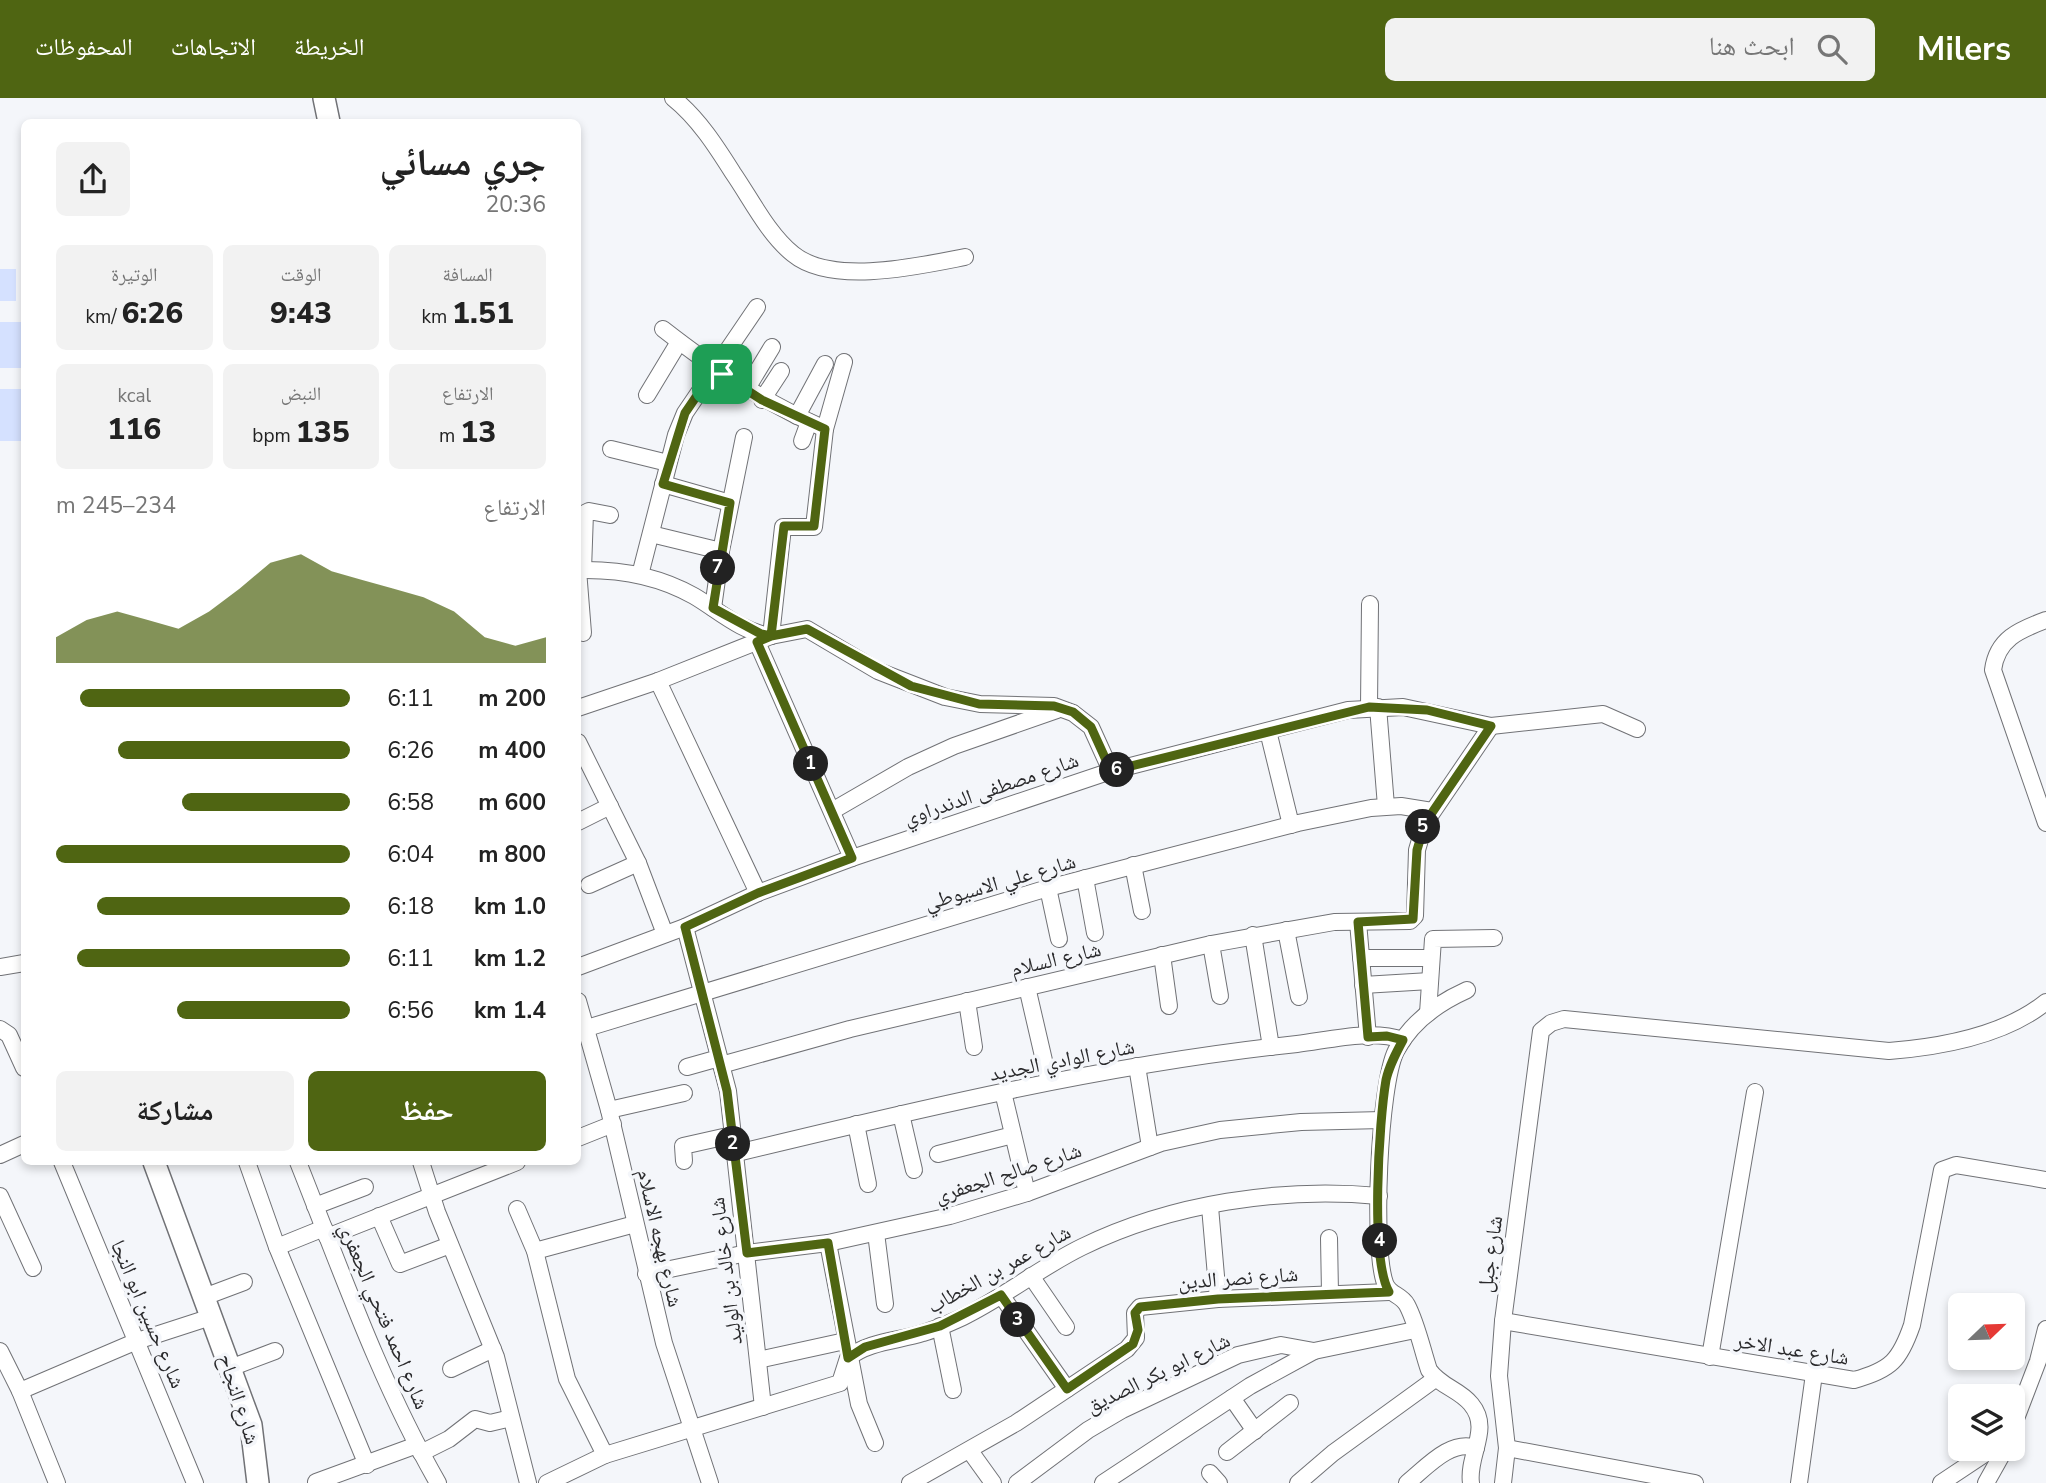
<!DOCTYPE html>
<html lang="ar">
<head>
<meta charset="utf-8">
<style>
  :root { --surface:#fff; --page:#f2f2f2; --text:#222; --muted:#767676; --accent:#4f6512 }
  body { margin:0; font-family:"Nunito Sans","Noto Naskh Arabic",sans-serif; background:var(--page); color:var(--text); direction:rtl; height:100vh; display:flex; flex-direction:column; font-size:26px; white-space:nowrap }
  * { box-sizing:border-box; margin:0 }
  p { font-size:23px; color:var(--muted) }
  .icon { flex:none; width:38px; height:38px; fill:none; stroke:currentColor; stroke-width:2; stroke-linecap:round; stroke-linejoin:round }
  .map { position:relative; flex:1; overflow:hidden; direction:ltr }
  .side { position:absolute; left:21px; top:21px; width:560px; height:1046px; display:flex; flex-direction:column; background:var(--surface); border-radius:10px; box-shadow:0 4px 10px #0003; direction:rtl }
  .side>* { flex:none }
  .needle { width:46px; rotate:67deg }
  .tools { position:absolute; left:1948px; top:1195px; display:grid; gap:14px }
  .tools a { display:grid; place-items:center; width:77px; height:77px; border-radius:10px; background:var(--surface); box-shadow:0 4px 10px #0003; font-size:35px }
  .pin { position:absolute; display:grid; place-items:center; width:60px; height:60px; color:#fff; margin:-30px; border-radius:14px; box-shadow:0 4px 10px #0006 }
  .km { position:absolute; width:35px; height:35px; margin:-18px; border-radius:50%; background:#222; color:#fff; font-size:19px; line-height:35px; text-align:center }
  .round { display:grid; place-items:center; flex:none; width:74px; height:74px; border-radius:10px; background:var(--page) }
  .headline { display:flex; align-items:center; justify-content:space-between; height:119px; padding:0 35px }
  h1 { font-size:38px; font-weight:800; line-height:52px }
  .figures { display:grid; grid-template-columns:repeat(3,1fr); gap:10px; height:119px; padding:7px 35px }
  .figures div { display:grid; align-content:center; border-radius:10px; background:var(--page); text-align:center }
  .figures b { font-size:30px; font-weight:800 }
  .figures small { font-size:19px; font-weight:400 }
  .figures p { font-size:19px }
  .chart { height:196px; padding:14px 35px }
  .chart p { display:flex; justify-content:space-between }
  .chart svg { width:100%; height:126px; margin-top:7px; fill:var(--accent); opacity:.7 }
  .primary-button { display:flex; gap:14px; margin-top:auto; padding:14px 35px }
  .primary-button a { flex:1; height:80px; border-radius:10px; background:var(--accent); color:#fff; font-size:28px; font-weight:800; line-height:80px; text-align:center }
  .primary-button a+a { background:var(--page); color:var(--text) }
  ul { padding:0 35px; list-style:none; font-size:23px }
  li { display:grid; grid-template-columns:112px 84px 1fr; align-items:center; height:52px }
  li i { height:18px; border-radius:9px; background:var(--accent) }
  header { display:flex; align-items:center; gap:42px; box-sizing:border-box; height:98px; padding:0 35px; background:var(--accent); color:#fff }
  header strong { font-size:33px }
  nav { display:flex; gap:38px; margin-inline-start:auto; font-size:24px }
  .search { width:490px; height:63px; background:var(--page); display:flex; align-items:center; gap:18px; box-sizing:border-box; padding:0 24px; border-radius:10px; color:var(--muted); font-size:26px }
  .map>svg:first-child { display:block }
</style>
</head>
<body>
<header>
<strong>Milers</strong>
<div class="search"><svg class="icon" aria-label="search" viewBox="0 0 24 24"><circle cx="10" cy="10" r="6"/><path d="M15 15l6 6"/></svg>ابحث هنا</div>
<nav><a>الخريطة</a><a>الاتجاهات</a><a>المحفوظات</a></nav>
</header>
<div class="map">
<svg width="2046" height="1385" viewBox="0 0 2046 1385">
  <rect width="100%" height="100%" fill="#f4f6fa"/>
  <g fill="#d5e1ff">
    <rect x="0" y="171" width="16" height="32"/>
    <rect x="0" y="224" width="24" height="46"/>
    <rect x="0" y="291" width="24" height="52"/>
  </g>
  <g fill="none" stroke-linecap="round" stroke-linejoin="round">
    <g stroke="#717276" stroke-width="18">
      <g id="street">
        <path d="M673,0c25,20 43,48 60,75 18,26 35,61 60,81 39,32 126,12 172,3"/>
        <path d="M663,231c54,42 99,72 162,100"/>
        <polyline points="746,292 772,249"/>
        <polyline points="647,297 679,244"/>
        <polyline points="762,302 781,273"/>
        <polyline points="797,318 825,266"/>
        <polyline points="802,343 809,324"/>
        <polyline points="611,351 668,365"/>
        <polyline points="663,386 730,405"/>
        <polyline points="651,436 721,453"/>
        <path d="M578,472c39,-1 81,6 116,26 24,14 47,36 77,40"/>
        <polyline points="578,472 583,535"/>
        <polyline points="583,472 585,415 589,413 610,417"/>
        <polyline points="640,477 676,337 685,315 757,209"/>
        <polyline points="713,510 721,453 744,339"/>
        <path d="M2046,522c-27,10 -49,19 -53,50l53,153"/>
        <polyline points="771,538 783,429 814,429 825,331 844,264"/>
        <polyline points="757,544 852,760"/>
        <polyline points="658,583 758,795"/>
        <polyline points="1369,609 1370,506"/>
        <polyline points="1378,609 1386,708"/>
        <polyline points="578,610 658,583 771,538 807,531 878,573 945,599 980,606 1054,608 1073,615 1091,629 1111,673"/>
        <polyline points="1268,633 1291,727"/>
        <polyline points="578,644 638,765 665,836"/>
        <polyline points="832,713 908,669 954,648 1057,612"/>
        <polyline points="578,724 610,708"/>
        <polyline points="1133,767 1142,813"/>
        <polyline points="1085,780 1095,835"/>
        <polyline points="589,787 638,765"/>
        <polyline points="1048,790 1059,841"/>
        <polyline points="1358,824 1368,939"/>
        <polyline points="685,829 728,993 763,1309"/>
        <polyline points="1286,832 1299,899"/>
        <polyline points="1253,837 1271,949"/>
        <polyline points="1211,846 1220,898"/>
        <polyline points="1162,857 1169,908"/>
        <polyline points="1361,860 1431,860"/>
        <polyline points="0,869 24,865"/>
        <polyline points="578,869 685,829 758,795 852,760 1111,673 1348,612 1403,609 1491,628 1603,616 1637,631"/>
        <polyline points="1363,887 1430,883"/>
        <polyline points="1027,889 1049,984"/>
        <path d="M1467,892c-29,13 -56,32 -71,61 -17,34 -24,196 -11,232 4,12 16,11 22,22 10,19 15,44 22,65 12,17 30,19 42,34 21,25 -4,51 0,79"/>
        <polyline points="578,903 609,1012 664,1245 710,1385"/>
        <polyline points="967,903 974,949"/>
        <polyline points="1428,915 1433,841 1494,840"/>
        <polyline points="587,930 1048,790 1298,725 1371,710 1401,708 1432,713"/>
        <polyline points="0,931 9,937 24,970"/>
        <polyline points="721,967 850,931 1211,846 1334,824 1410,823 1415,818 1417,752 1425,725 1491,628"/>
        <polyline points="1137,968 1150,1049"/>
        <polyline points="687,969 719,960"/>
        <polyline points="1003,994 1027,1095"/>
        <polyline points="609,1012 684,995"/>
        <polyline points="901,1016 914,1072"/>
        <polyline points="856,1026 868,1086"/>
        <polyline points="578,1040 613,1026"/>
        <path d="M733,1056c186,-45 374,-90 564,-110 33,-4 74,-15 106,-4"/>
        <polyline points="938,1056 1013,1037"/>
        <polyline points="0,1057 24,1046"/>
        <polyline points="684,1063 683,1048 732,1037"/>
        <polyline points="62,1064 195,1385"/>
        <polyline points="247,1064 277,1149 367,1367"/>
        <path d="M298,1064c43,108 82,220 140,321"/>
        <polyline points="421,1064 437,1114 496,1259 528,1385"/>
        <polyline points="0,1098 33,1170"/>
        <polyline points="315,1108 365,1089"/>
        <polyline points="1210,1109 1218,1201"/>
        <polyline points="517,1111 535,1153 567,1281 605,1357"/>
        <polyline points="379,1118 400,1166 450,1147"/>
        <polyline points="876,1135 885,1206"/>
        <polyline points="327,1139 517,1064"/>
        <polyline points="1329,1140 1330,1195"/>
        <polyline points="828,1145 859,1306 875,1345"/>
        <polyline points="277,1149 324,1130"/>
        <polyline points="535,1153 635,1126"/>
        <polyline points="646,1176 747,1155 828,1145 950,1118 1027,1095 1161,1045 1220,1032 1301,1024 1382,1022"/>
        <polyline points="1031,1178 1066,1229"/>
        <polyline points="1001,1197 1067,1291"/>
        <polyline points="204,1199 244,1184"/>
        <path d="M1503,1223l351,59c37,-10 46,-20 58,-55l30,-155 14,-5 90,15"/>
        <polyline points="940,1228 953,1292"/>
        <polyline points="0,1253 20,1293 57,1385"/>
        <polyline points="1710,1259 1755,994"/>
        <polyline points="758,1262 845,1243"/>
        <polyline points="230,1270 275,1253"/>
        <polyline points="451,1271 493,1251"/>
        <polyline points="20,1293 137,1243 211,1219"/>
        <polyline points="1232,1300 1255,1333"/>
        <polyline points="2012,1331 2038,1263 2046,1231"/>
        <polyline points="1507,1350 1695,1385"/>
        <polyline points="970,1353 993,1385"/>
        <polyline points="1227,1354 1290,1305"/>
        <polyline points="421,1355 449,1341 475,1321 490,1325 511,1320"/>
        <polyline points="1210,1375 1219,1385"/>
        <polyline points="316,1384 417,1347"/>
        <path d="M547,1385l58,-28 235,-72 8,-25c21,-17 50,-17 75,-25 14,-4 27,-10 40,-16 41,-20 78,-50 119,-70 90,-44 199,-60 297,-51"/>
        <polyline points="910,1385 1016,1325 1127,1251 1136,1240 1135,1215 1140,1209 1218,1201 1389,1194"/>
        <polyline points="1017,1385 1088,1332 1122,1312 1238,1257 1281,1247 1314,1253 1415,1232"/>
        <polyline points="1103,1385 1250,1288 1314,1253"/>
        <polyline points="1298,1385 1333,1355 1435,1281"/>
        <path d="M1407,1385c19,-15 43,-44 69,-35"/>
        <path d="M1503,1385l4,-35 -8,-72 4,-55 38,-290 10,-8 13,-4 325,32c51,-4 116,-16 157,-49"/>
        <polyline points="1799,1385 1814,1276"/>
        <polyline points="1941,1385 1992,1351"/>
        <polyline points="1986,1385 2005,1351"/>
      </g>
    </g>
    <g stroke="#717276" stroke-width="24">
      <g id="secondary">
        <polyline points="324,0 329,24"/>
        <polyline points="154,1064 251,1327 258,1385"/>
      </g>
    </g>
    <use href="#street" stroke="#fff" stroke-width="16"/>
    <use href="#secondary" stroke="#fff" stroke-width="21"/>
  </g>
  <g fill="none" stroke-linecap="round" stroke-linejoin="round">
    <g stroke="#fff" stroke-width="14">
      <path id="route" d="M722,276l40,26 63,29 -11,97h-30l-13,110 -14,6 95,216 -94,35 -73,34 42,164 20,162 81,-10 20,115 17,-11 75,-21 61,-31 66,94 66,-45 5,-14 -3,-17 5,-6 78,-8 171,-7c-19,-34 -10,-171 -3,-212 3,-14 10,-27 17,-40l-16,-4 -19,1 -10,-115 55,-3 4,-69 8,-27 66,-97 -64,-16 -58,-3 -258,64 -20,-44 -18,-15 -19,-6 -75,-2 -68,-18 -104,-57 -36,7 -10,-2 -48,-26 17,-105 -67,-19 22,-71 30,-44 7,5"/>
    </g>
    <use href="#route" stroke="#4f6512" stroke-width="9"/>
  </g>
  <g text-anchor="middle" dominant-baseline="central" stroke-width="7" stroke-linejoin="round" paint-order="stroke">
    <g font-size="21" fill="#2a2a2c" stroke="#f4f6fa">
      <text transform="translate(991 691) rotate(-19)">شارع مصطفى الدندراوي</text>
      <text transform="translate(1000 784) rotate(-16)">شارع علي الاسيوطي</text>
      <text transform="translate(1056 861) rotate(-13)">شارع السلام</text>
      <text transform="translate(1062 962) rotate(-11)">شارع الوادي الجديد</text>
      <text transform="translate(1008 1075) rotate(-18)">شارع صالح الجعفري</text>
      <text transform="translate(660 1140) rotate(77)">شارع بهجه الاسلام</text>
      <text transform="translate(1490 1156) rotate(-82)">شارع جبل</text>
      <text transform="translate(999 1171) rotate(-29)">شارع عمر بن الخطاب</text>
      <text transform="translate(726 1173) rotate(-97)">شارع خالد بن الوليد</text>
      <text transform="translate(1238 1180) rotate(-4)">شارع نصر الدين</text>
      <text transform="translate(148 1216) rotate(67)">شارع حسين ابو النجا</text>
      <text transform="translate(384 1218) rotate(67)">شارع احمد فتحي الجعفري</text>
      <text transform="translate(1792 1251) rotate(9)">شارع عبد الاخر</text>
      <text transform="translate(1158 1275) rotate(-26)">شارع ابو بكر الصديق</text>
      <text transform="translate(239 1301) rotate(72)">شارع النجاح</text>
    </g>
  </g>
</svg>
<div class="tools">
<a><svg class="needle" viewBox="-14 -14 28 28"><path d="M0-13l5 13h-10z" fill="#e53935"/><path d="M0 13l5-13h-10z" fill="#767676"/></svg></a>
<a><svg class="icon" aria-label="layers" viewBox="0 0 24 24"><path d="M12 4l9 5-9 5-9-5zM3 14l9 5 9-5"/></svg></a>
</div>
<div class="pin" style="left:722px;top:276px;background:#1e9e55"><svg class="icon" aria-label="arrive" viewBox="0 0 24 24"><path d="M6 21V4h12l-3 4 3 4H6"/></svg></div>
<b class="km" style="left:811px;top:666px">1</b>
<b class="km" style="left:733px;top:1046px">2</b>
<b class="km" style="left:1018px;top:1222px">3</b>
<b class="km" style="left:1380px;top:1143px">4</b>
<b class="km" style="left:1423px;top:729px">5</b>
<b class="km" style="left:1117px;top:672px">6</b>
<b class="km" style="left:718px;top:470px">7</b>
<section class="side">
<div class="headline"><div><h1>جري مسائي</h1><p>20:36</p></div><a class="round"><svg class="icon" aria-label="share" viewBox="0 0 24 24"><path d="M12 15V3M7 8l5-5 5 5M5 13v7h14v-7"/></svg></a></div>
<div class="figures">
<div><p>المسافة</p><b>1.51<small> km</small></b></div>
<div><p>الوقت</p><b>9:43</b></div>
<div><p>الوتيرة</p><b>6:26<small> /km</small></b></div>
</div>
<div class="figures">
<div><p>الارتفاع</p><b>13<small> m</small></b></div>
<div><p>النبض</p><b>135<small> bpm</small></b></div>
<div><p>kcal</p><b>116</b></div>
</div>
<div class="chart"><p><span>الارتفاع</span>234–245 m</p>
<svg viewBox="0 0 160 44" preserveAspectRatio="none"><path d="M0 44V35L10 29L20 26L30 29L40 32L50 26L60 18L70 9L80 6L90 12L100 15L110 18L120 21L130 26L140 35L150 38L160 35V44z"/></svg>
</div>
<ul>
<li><b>200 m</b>6:11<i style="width:92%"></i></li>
<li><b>400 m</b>6:26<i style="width:79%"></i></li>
<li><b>600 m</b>6:58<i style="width:57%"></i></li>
<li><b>800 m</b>6:04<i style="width:100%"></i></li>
<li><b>1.0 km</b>6:18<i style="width:86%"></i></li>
<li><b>1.2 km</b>6:11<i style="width:93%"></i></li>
<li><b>1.4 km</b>6:56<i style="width:59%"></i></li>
</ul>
<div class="primary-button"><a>حفظ</a><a>مشاركة</a></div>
</section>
</div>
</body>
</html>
